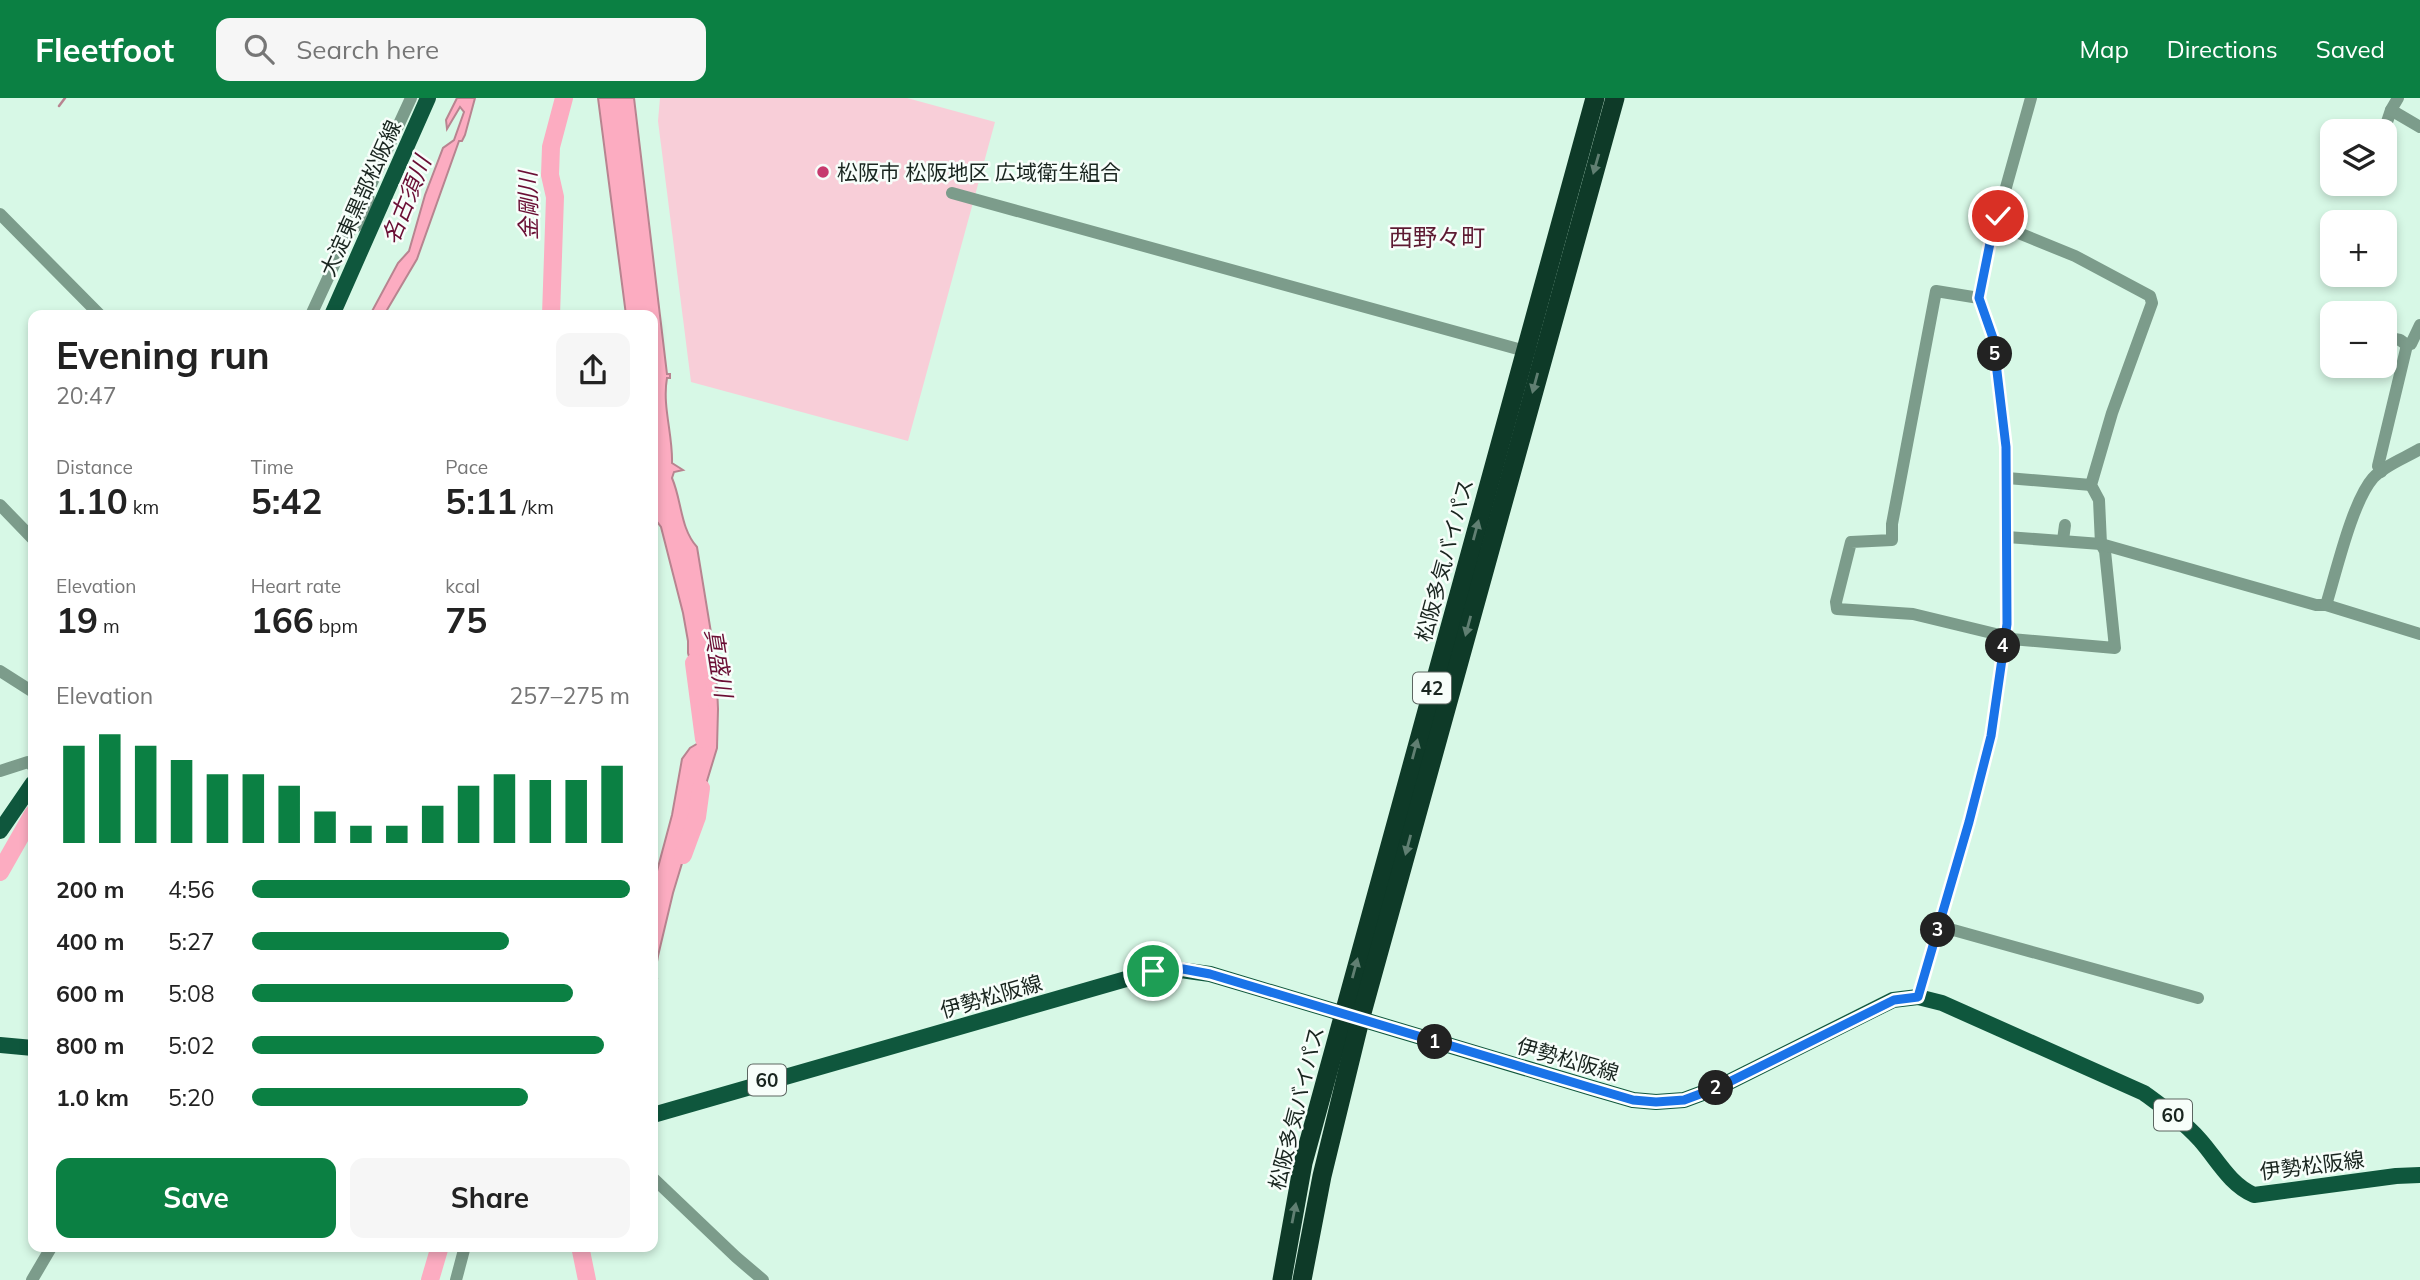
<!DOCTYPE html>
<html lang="en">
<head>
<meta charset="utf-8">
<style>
  :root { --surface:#fff; --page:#f6f6f6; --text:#222; --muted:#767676; --accent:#0b8043 }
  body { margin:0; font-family:Mulish,"Noto Sans JP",sans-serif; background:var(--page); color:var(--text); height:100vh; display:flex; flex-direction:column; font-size:26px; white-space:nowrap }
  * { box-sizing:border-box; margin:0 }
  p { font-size:23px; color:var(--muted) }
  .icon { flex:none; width:38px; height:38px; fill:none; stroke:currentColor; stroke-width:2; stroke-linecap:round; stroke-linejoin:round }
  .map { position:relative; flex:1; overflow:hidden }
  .panel { position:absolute; left:28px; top:212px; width:630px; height:942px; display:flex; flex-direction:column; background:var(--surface); border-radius:14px; box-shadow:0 4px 10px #0003 }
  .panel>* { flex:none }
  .tools { position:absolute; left:2320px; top:21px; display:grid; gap:14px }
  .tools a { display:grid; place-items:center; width:77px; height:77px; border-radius:14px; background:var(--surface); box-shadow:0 4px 10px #0003; font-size:35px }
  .pin { position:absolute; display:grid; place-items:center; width:60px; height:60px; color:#fff; margin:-30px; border:4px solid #fff; border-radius:50%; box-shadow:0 2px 7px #0007 }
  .km { position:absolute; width:35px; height:35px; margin:-18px; border-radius:50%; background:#222; color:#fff; font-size:19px; line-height:35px; text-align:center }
  .round { display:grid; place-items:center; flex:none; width:74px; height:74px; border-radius:14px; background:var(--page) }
  .summary { display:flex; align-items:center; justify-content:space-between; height:119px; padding:0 28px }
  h1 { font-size:38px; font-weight:700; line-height:52px }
  .figures { display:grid; grid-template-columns:repeat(3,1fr); gap:10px; height:119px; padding:7px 28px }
  .figures div { display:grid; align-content:center }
  .figures b { font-size:35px; font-weight:700 }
  .figures small { font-size:19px; font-weight:400 }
  .figures p { font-size:19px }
  .chart { height:196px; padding:14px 28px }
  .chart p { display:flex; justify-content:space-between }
  .chart svg { width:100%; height:126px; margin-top:7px; stroke:var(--accent); stroke-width:6 }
  .button { display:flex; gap:14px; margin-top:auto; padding:14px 28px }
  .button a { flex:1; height:80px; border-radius:14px; background:var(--accent); color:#fff; font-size:28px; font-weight:700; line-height:80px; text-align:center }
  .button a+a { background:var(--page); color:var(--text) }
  ul { padding:0 28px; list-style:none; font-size:23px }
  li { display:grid; grid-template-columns:112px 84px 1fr; align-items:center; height:52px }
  li i { height:18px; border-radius:9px; background:var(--accent) }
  header { display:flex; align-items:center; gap:42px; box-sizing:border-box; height:98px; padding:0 35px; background:var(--accent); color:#fff }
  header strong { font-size:33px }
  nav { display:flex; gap:38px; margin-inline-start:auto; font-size:24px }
  .search { width:490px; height:63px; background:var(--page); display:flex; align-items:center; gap:18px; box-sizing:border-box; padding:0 24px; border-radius:14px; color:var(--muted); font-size:26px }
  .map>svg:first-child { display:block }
</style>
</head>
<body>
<header>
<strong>Fleetfoot</strong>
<div class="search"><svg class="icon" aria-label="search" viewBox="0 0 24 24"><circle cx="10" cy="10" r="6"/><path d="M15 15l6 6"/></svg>Search here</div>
<nav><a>Map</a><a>Directions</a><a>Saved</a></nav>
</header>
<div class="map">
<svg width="2420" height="1182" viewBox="0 0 2420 1182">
  <rect width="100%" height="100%" fill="#d7f8e6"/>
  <polygon fill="#f8ced8" points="660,0 907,0 995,24 908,343 691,284 658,23"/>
  <g fill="#fcacc1" stroke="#b88490" stroke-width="2">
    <polygon points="457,0 475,0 465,37 462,43 459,43 417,161 384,217 370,217 398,165 409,153 425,97 443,50 454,42 464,14 460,9 447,31 446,22"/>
    <path d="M598,0h36l33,276h3v4h-3c-5,28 6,57 5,85l11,7 -9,2 -2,6c10,23 8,50 25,69l19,116 2,46 -1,39 -44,145 -15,63 -3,17 2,5 -4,2v-94l19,-71 10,-56 8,-11 10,-6 3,-35 -2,-9 -13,-45v-12l-5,-28 -22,-86 -6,-8 -2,-13v-191h-27z"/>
  </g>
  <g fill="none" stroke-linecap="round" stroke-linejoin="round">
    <polyline stroke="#b88490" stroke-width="2.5" points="59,8 65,0"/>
    <g stroke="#fcacc1" stroke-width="18">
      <polyline points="551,217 555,99 550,77 551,49 564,0"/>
      <polyline points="694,565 704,641"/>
      <polyline points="683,757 697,719 701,690"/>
      <polyline points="0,774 33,716"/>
      <polyline points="580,1148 587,1182"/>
      <polyline points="430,1182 440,1148"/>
    </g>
    <g stroke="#7c9c8b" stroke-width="12">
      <polyline points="2398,0 2391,12 2420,29"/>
      <polyline points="2384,33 2391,12"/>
      <polyline points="952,95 1525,253 1532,253"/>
      <polyline points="0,116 100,217"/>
      <path d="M352,131c12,-7 20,-19 16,-34"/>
      <polyline points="1979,200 1936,193 1892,426 1892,442 1851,444 1836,504 1837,511 1913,516 2004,538 2011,541 2115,550 2105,453 2101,446 2099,402 2091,387 2112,315 2152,205 2150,198 2075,158 1994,125"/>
      <polyline points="311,217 411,0"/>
      <polyline points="2390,240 2400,242 2407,247 2411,246 2420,227"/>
      <polyline points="2381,374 2378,368 2407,247"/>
      <polyline points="2007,380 2091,387"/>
      <polyline points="0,407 33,441"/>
      <polyline points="2007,439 2101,446 2316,507 2326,507 2420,536"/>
      <polyline points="2063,442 2065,427"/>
      <path d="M2326,507c10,-32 26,-103 47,-127 12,-13 32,-20 47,-29"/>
      <polyline points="0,573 33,594"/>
      <polyline points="0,673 28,664 33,668"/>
      <polyline points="1939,828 2198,900"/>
      <polyline points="1918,899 1969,724 1991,637 2007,526 2006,349 1993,240 1979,200 1994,125 1998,118 2031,0"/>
      <polyline points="653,1080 736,1159 763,1182"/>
      <polyline points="32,1182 52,1148"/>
      <polyline points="456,1182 465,1148"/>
    </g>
    <g stroke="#0f573d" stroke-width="16">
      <polyline points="332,217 428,0"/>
      <polyline points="0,733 33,685"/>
      <polyline points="0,947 33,950"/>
      <path d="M653,1017l494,-142 26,-4 37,5 382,114 41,12 23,2 28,-2 35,-13 174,-87 25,-3 24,6 202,90c19,14 40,29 56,47 17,19 29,44 54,55l142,-19 24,-1"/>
    </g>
    <g stroke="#0e3a28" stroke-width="19">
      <polyline points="1282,1182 1303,1065 1595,0"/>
      <polyline points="1302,1182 1322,1078 1360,922 1615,0"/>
    </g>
  </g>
  <defs><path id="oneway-solid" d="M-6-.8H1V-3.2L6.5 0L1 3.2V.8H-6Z" transform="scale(1.75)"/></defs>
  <g fill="#607f72">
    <use href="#oneway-solid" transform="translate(1596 66) rotate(106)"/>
    <use href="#oneway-solid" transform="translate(1535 285) rotate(105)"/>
    <use href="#oneway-solid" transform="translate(1476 432) rotate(-75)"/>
    <use href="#oneway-solid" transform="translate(1468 528) rotate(105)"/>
    <use href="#oneway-solid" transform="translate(1415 651) rotate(-75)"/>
    <use href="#oneway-solid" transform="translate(1408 747) rotate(105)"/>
    <use href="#oneway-solid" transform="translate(1355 870) rotate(-75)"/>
    <use href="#oneway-solid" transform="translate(1294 1115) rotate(-79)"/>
  </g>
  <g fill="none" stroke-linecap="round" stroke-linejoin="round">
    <g stroke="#fff" stroke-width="14">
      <polyline id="route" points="1153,873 1183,871 1210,876 1592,990 1633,1002 1656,1004 1684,1002 1719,989 1894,902 1918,899 1969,724 1991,638 2007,526 2006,349 1993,240 1979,200 1994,125 1998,118"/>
    </g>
    <use href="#route" stroke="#1a73e8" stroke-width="9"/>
  </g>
  <circle fill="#c63a6e" stroke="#f7fefa" stroke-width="2.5" cx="823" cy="74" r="7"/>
  <g text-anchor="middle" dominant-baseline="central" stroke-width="5" stroke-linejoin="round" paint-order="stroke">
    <g fill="#f7fefa" stroke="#5c6661" stroke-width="2">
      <rect x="1413" y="574.5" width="38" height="31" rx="5"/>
      <rect x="748" y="966.5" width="38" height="31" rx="5"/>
      <rect x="2154" y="1001.5" width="38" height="31" rx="5"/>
    </g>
    <g font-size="19" font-weight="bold" fill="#19251f">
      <text x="1432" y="590">42</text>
      <text x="767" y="982">60</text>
      <text x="2173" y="1017">60</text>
    </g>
    <g font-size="21" fill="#19251f" stroke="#f7fefa" text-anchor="start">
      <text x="837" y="74">松阪市 松阪地区 広域衛生組合</text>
    </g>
    <g font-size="21" fill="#19251f" stroke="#f7fefa">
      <text transform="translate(360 100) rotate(-66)">大淀東黒部松阪線</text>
      <text transform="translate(1444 462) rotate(-75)">松阪多気バイパス</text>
      <text transform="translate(991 898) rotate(-16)">伊勢松阪線</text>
      <text transform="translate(1568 961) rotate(16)">伊勢松阪線</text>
      <text transform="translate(1296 1010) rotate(-76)">松阪多気バイパス</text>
      <text transform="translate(2312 1067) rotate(-7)">伊勢松阪線</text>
    </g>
    <g font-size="23" font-style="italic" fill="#6a0e34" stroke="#f7fefa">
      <text transform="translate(406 102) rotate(-68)">名古須川</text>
      <text transform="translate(528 108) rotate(-91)">金剛川</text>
      <text transform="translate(719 565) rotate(81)">真盛川</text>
    </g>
    <g font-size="24" fill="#5d1a32" stroke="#f7fefa">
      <text x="1437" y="139">西野々町</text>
    </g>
  </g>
</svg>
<div class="tools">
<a><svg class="icon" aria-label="layers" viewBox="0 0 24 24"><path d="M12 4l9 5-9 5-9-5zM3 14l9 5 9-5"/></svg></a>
<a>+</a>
<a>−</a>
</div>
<div class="pin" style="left:1153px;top:873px;background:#1e9e55"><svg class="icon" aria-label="arrive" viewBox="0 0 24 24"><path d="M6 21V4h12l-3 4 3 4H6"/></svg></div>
<div class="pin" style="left:1998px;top:118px;background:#d93025"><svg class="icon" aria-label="check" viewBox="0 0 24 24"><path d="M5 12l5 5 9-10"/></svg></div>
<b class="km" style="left:1435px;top:944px">1</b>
<b class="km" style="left:1716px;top:990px">2</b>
<b class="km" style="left:1938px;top:832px">3</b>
<b class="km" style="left:2003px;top:548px">4</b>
<b class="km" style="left:1995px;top:256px">5</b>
<section class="panel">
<div class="summary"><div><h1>Evening run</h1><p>20:47</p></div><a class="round"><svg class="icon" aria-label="share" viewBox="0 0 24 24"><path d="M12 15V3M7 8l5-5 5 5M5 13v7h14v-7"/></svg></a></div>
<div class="figures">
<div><p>Distance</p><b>1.10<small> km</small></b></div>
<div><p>Time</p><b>5:42</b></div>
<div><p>Pace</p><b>5:11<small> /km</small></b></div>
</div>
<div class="figures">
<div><p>Elevation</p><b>19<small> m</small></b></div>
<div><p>Heart rate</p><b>166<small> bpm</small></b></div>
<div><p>kcal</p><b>75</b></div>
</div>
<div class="chart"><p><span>Elevation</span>257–275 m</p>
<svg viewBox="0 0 160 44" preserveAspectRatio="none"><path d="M5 44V10M15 44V6M25 44V10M35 44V15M45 44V20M55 44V20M65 44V24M75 44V33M85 44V38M95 44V38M105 44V31M115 44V24M125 44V20M135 44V22M145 44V22M155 44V17"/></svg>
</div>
<ul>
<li><b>200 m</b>4:56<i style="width:100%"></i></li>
<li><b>400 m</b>5:27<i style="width:68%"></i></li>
<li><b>600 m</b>5:08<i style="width:85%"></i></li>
<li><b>800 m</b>5:02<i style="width:93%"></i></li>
<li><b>1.0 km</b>5:20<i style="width:73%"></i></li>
</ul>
<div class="button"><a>Save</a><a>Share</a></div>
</section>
</div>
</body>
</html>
